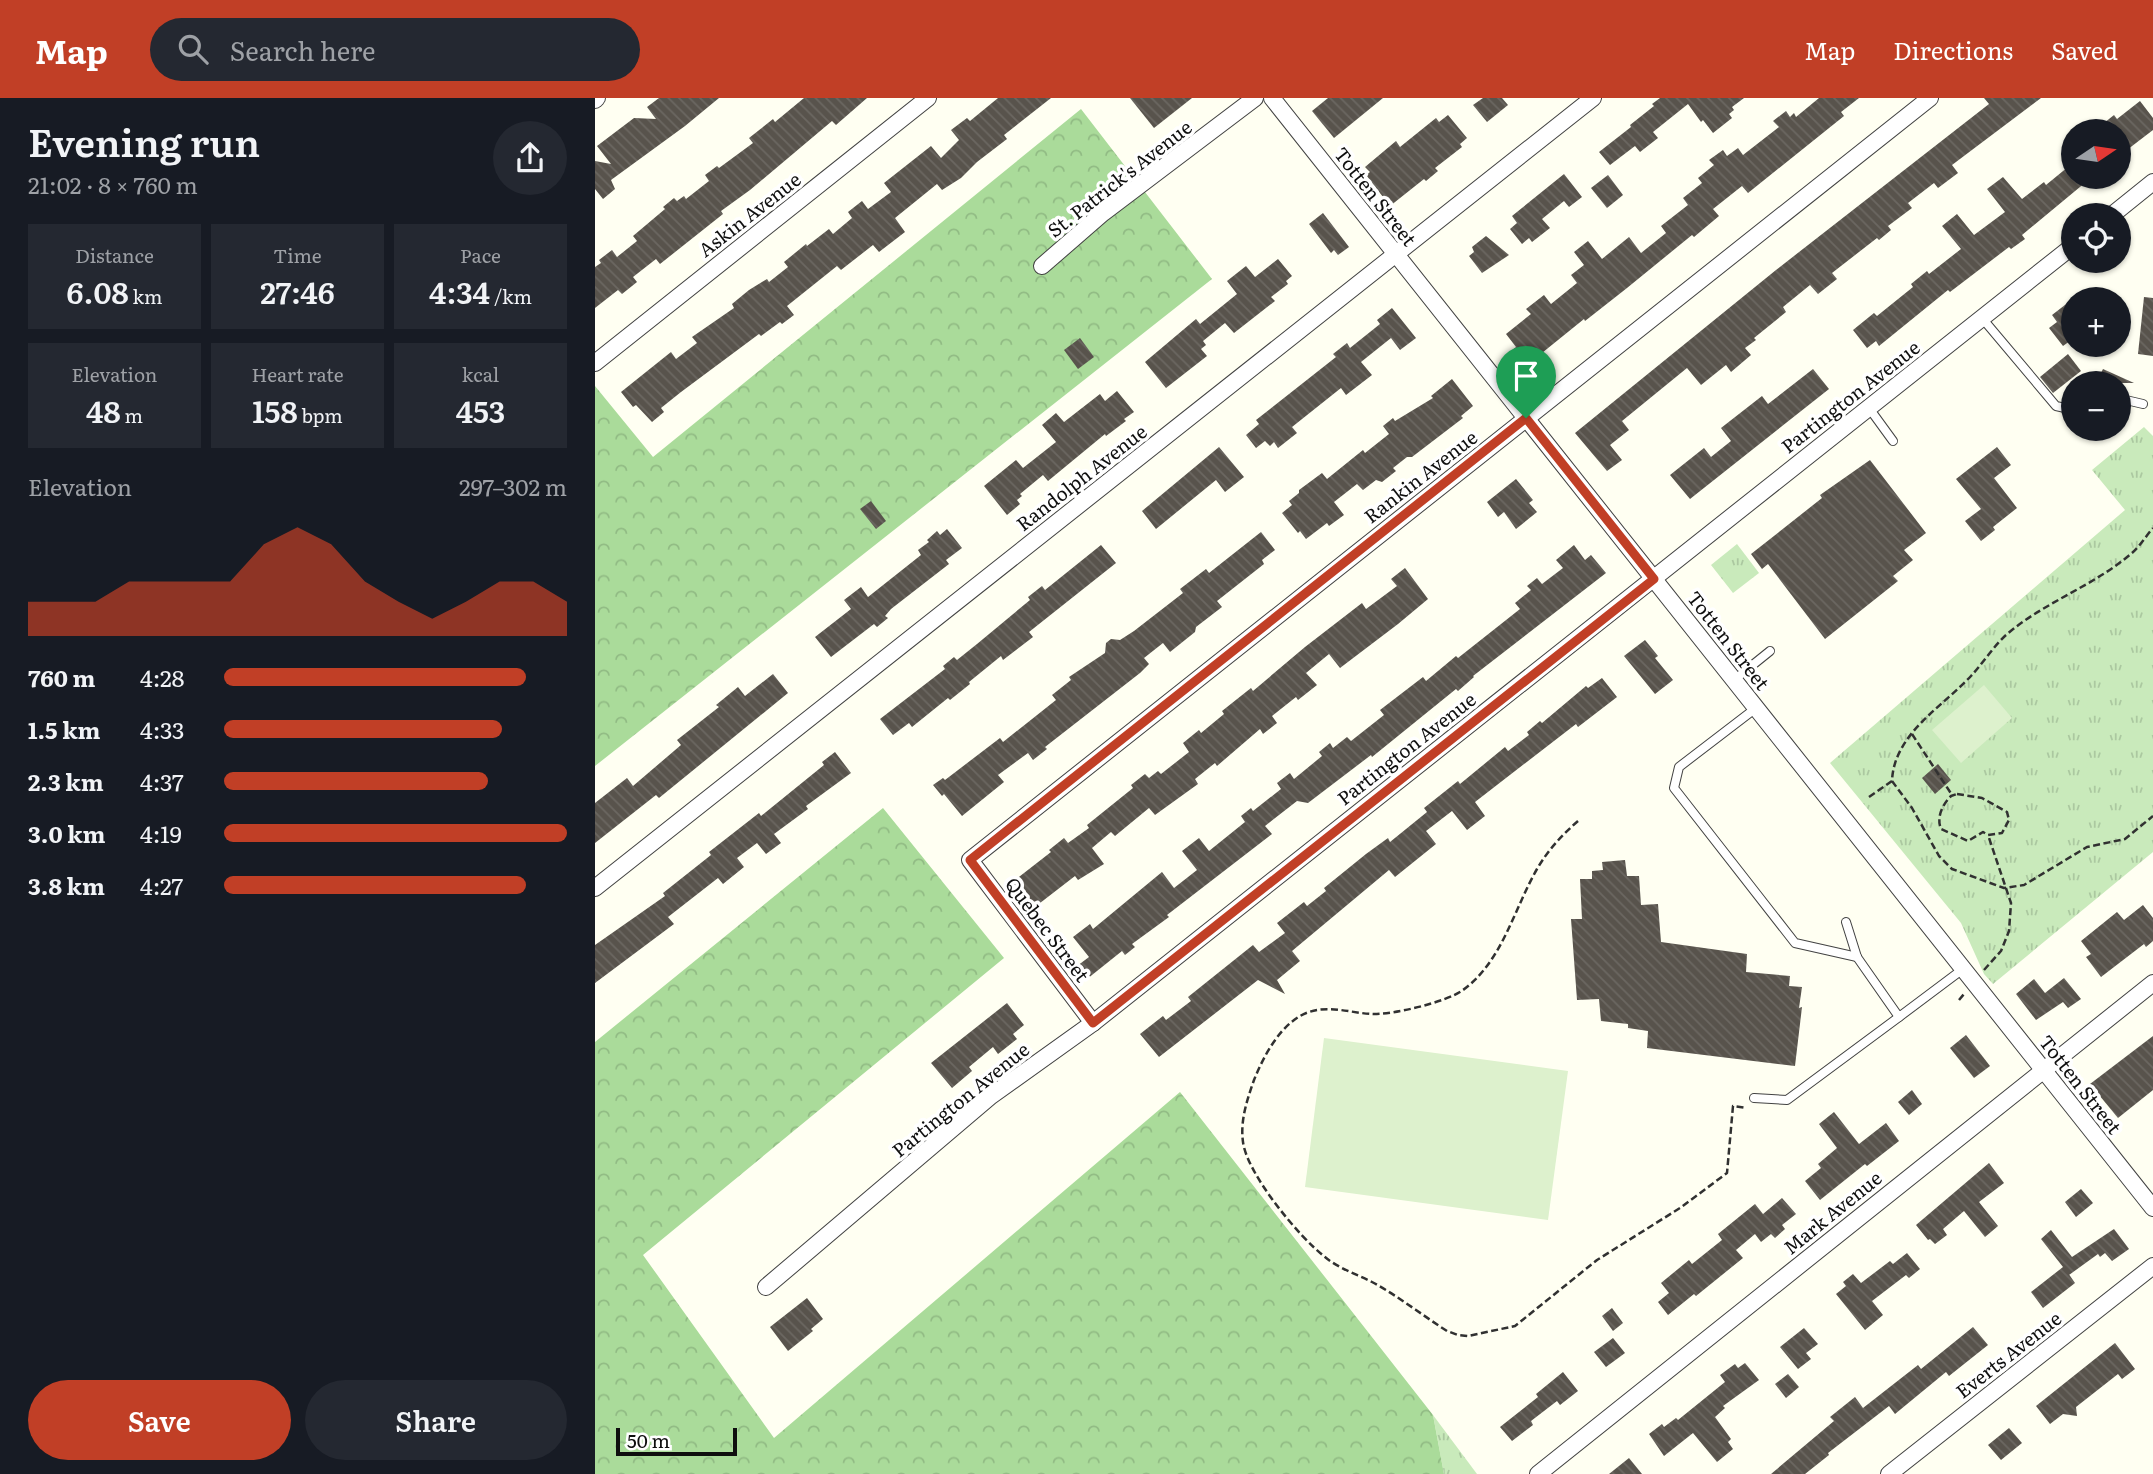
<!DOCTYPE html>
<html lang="en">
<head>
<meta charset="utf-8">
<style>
  :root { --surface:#171b24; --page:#242831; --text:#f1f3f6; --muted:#9ea1a6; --accent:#c13f26 }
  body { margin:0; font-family:Literata,serif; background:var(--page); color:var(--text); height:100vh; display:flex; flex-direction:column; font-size:26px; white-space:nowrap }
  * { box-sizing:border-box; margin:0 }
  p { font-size:23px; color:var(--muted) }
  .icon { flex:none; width:38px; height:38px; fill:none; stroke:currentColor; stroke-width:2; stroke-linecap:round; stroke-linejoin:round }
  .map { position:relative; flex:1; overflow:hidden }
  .details { display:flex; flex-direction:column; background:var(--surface); width:595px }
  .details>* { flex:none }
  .needle { width:46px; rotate:77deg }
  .controls { position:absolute; left:1466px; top:21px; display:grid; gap:14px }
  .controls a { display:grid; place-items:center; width:70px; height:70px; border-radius:50%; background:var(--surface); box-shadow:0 2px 5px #0004; font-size:35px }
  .scale { position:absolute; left:21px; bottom:18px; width:121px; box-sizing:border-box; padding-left:7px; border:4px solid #0f0f0f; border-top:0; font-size:19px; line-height:24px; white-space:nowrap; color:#0f0f0f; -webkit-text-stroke:5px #fff; paint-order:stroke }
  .pin { position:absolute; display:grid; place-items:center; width:60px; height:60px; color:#fff; margin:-72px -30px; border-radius:50% 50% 50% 0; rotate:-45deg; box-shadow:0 0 7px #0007 }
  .pin .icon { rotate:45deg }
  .round { display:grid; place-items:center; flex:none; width:74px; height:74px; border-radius:37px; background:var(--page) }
  .head { display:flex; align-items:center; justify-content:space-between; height:119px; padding:0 28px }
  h1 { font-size:38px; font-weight:600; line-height:52px }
  .metrics { display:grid; grid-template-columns:repeat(3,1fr); gap:10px; height:119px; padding:7px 28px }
  .metrics div { display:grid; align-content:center; border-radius:0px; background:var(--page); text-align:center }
  .metrics b { font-size:30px; font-weight:600 }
  .metrics small { font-size:19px; font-weight:400 }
  .metrics p { font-size:19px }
  .chart { height:196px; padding:14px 28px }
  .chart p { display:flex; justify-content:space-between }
  .chart svg { width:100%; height:126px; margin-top:7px; fill:var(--accent); opacity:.7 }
  .button { display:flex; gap:14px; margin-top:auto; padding:14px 28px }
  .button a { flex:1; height:80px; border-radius:42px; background:var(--accent); color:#fff; font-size:28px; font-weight:600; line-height:80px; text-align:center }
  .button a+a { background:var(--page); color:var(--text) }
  ul { padding:0 28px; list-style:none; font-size:23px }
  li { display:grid; grid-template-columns:112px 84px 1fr; align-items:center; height:52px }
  li i { height:18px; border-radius:9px; background:var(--accent) }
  header { display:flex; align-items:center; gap:42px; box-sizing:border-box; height:98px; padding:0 35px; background:var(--accent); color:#fff }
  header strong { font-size:33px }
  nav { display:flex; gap:38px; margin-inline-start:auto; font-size:24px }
  .search { width:490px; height:63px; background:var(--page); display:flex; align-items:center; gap:18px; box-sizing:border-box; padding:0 24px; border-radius:38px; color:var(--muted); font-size:26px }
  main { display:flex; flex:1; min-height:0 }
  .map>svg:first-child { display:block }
</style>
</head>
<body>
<header>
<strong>Map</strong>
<div class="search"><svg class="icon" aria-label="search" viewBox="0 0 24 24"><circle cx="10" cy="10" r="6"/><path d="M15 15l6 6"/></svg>Search here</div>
<nav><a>Map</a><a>Directions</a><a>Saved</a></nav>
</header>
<main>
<section class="details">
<div class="head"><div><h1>Evening run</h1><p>21:02 · 8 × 760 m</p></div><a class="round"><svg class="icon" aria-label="share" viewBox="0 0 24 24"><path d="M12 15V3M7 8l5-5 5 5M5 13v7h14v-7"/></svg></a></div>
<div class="metrics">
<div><p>Distance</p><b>6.08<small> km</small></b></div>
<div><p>Time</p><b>27:46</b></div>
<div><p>Pace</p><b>4:34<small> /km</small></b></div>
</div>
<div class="metrics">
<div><p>Elevation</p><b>48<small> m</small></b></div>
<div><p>Heart rate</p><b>158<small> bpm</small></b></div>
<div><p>kcal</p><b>453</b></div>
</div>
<div class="chart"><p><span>Elevation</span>297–302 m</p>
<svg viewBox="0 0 160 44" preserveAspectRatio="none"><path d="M0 44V32L10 32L20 32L30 25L40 25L50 25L60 25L70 12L80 6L90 12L100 25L110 32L120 38L130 32L140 25L150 25L160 32V44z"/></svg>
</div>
<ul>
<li><b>760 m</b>4:28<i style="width:88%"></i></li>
<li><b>1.5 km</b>4:33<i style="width:81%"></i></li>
<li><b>2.3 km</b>4:37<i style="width:77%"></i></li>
<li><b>3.0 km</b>4:19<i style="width:100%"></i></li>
<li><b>3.8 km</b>4:27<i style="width:88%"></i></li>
</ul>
<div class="button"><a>Save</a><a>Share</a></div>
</section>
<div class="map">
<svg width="1558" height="1376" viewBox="0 0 1558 1376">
  <defs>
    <pattern id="grass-tufts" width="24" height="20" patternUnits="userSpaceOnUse" patternTransform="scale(1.75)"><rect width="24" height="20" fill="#c9eabb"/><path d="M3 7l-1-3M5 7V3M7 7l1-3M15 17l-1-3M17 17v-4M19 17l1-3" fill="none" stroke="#abc8a0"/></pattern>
    <pattern id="forest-crowns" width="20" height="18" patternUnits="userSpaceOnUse" patternTransform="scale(1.75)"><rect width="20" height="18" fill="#aadb9a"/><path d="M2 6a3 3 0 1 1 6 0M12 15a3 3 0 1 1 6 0" fill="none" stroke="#91bb84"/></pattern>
    <pattern id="building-back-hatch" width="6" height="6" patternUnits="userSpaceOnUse" patternTransform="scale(1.75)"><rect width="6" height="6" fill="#58534c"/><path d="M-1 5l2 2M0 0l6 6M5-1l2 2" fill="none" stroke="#6b6761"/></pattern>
  </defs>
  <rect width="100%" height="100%" fill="#fffff2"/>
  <g fill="url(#grass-tufts)">
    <polygon points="1549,329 1558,338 1558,754 1398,886 1389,876 1366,825 1235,665 1530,412 1497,372"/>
    <polygon points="1142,446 1164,475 1138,495 1116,467"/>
    <polygon points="838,1317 882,1376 849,1376"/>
  </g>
  <g fill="url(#forest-crowns)">
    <polygon points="486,11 617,181 0,668 0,288 58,359"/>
    <polygon points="288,710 409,860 48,1157 179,1340 585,994 838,1317 849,1376 0,1376 0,944"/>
  </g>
  <g fill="#ddf1cd">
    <polygon points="1389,587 1417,620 1366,665 1337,632"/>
    <polygon points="729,940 973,973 953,1122 710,1089"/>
  </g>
  <g fill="url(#building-back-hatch)">
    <polygon points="64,0 124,0 90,28 16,82 20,91 8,101 0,91 0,63 16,66 2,48 39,20 61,21 52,9"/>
    <polygon points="209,0 272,0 241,27 237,23 155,92 126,113 128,116 65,166 61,161 38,179 42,184 27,196 23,192 0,210 0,169 6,165 4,162 17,152 22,159 42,143 38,138 70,111 68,109 79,100 82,103 89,98 91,101 114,83 110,77 122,68 124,70 158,45 154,40 178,21 180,24"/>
    <polygon points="403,0 456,0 409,37 412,41 382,64 366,80 347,92 342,86 300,120 310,134 284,154 278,147 246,172 242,168 192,208 199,217 187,226 185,224 166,238 164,236 86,294 66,310 69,314 57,324 41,307 38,309 26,294 76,254 81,261 102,245 97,239 139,210 137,206 154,192 172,181 174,184 193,169 189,164 211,146 212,148 234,131 238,136 257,120 253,114 267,103 273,111 296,94 289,85 336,48 346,60 364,42 356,32 372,20 375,23"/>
    <polygon points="535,0 597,0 559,30"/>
    <polygon points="733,0 788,0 739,40 717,13"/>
    <polygon points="888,0 907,0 913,7 892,24 878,7"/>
    <polygon points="1065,0 1149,0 1137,9 1139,12 1134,16 1137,20 1118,35 1108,22 1106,24 1093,6 1058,34 1063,40 1045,54 1040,48 1015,67 1004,54 1036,29 1035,27 1059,8 1057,6"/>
    <polygon points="1224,0 1264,0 1246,14 1249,18 1153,95 1147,88 1118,111 1124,118 1099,139 1097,137 1032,190 990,223 989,221 926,272 913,256 921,249 911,236 936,216 931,211 949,197 956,206 982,185 976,177 989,167 979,154 993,143 1007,161 1034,139 1046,155 1071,135 1066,128 1093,107 1088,100 1107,85 1103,80 1119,67 1114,62 1128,52 1132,58 1143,50 1148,57 1184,29 1178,23 1191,13 1195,19 1199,15 1201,19"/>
    <polygon points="1389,0 1446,0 1357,67 1363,75 1343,90 1339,85 1313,105 1317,110 1293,128 1296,132 1284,142 1282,140 1237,175 1242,181 1223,196 1215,187 1188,209 1191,214 1159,240 1161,242 1150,250 1156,257 1136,274 1131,267 1106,287 1092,270 1027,323 1034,332 1015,347 1027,362 1012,373 980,335 1181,172 1394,6"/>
    <polygon points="1545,3 1558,20 1558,32 1524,58 1524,33 1499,33 1519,17 1522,21"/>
    <polygon points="853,17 872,40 865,46 867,49 840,70 843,73 831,83 829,81 795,108 771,77 775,74 770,69 801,43 805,49 841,20 844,24"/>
    <polygon points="1479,64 1479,79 1497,79 1427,137 1430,141 1416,151 1414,149 1355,194 1353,192 1284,248 1281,243 1272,250 1258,232 1279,215 1282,218 1318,189 1316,186 1332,173 1334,176 1366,151 1347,128 1362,116 1379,137 1410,114 1392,91 1408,79 1427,101 1449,84 1451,87"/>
    <polygon points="969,76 987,99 974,109 969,103 947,121 955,130 937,144 934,140 927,146 915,131 922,125 917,118"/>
    <polygon points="1013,77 1028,97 1012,110 996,90"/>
    <polygon points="728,115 754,149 743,157 739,152 736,155 714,126"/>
    <polygon points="891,138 914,157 887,175 874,158 879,154 877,149"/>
    <polygon points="683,161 697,178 691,183 693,186 676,199 680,203 639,235 630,225 608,243 611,247 606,251 612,258 571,290 550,264 601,221 605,226 642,196 632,183 651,168 660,179"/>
    <polygon points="1549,199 1558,200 1558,258 1543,256"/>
    <polygon points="1479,200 1479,240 1468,248 1454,230 1462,224 1457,217"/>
    <polygon points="797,210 821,240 805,252 796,240 766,264 777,277 751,297 746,290 697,329 702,335 683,350 679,344 675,348 670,343 661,350 651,337 664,326 661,322 741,259 738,256 752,245 755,250 785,226 782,222"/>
    <polygon points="485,240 499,259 483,271 469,252"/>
    <polygon points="1473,256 1486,273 1458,295 1445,279"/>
    <polygon points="1218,271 1234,291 1095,401 1075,377 1109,350 1116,359 1136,343 1126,330 1167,298 1173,306"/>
    <polygon points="1508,271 1539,285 1501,285"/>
    <polygon points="857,281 878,308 866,318 868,320 817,359 812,359 798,370 801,373 787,384 781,382 768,392 762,386 739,404 749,417 734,428 732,425 711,441 705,433 703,435 687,415 697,407 694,403 704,395 704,392 727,375 732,381 768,352 770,355 794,336 788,328 798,320 800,323 838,300 836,298"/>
    <polygon points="522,293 539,314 529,321 531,323 511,338 510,336 453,383 448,377 425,396 427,398 422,402 425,406 412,417 389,388 421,362 428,370 461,344 447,327 461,315 469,324 505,296 510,303"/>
    <polygon points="624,349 649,379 630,394 621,382 561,431 547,413"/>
    <polygon points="1402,349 1416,367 1399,380 1422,410 1398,429 1400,432 1386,443 1370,423 1386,411 1361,381"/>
    <polygon points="1275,362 1331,435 1309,452 1318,462 1298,478 1303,483 1230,541 1173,466 1167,471 1156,456 1227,400 1225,397"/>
    <polygon points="921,381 938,402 934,405 942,414 921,431 909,414 903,419 892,404"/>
    <polygon points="276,403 291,423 281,431 265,411"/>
    <polygon points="352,431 367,450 351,462 354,466 296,511 290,518 293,520 282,529 279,526 236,559 220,539 256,511 249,502 266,489 273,499 326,457 323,452 334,444 332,442 342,433 345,437"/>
    <polygon points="666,434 680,452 667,462 669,466 622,503 627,509 601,529 600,534 575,554 568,545 549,560 554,566 545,575 450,649 452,651 438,662 433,655 403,677 409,684 367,718 349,696 347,698 338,687 348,680 350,682 405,640 408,644 461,602 457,597 476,582 474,579 510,555 511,545 516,541 525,542 539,533 588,495 585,491 611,471 614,475"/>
    <polygon points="506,447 521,465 434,534 438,539 408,562 406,558 374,584 375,586 355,602 353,600 317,629 314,625 298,637 285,621 350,571 348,568 359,559 362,562 382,546 435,502 433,499 447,488 450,492"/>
    <polygon points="979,447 990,462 996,457 1011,475 878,578 879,579 863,593 861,591 777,659 776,657 713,705 702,703 670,728 677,736 572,817 574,819 537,846 540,849 530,857 527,853 492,881 482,868 494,859 478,839 495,826 498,831 567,774 579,790 602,772 587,753 604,740 614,753 650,724 646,718 656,710 658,713 686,691 682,685 695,675 699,681 727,658 724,654 735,645 738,650 752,639 756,643 789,617 785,612 828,579 831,583 861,558 863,560 925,511 920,505 936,492 932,488 942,480 947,486 968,470 961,462"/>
    <polygon points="810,470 833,501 803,526 745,570 734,556 711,575 722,587 703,602 701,599 677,618 682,625 668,636 665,631 622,668 620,665 600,681 603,686 560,717 554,710 520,738 516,734 497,750 509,766 483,782 480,778 436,812 415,786 456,754 454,752 469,740 473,745 494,730 492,727 538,690 536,687 550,676 554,680 563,673 566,676 594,654 588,645 604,632 606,635 629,616 627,613 656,590 658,593 710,549 767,505 771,511 802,488 796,481"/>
    <polygon points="1050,542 1063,558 1060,560 1078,582 1060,596 1029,558"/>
    <polygon points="178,576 193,595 64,700 61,697 0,745 0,705 32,680 38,688 86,647 82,642 124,609 121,607 143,589 150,598"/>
    <polygon points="1007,580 1022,599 983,629 981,626 880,704 890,718 872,732 857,713 831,733 841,746 800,779 794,772 697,853 705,863 682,882 690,896 663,882 564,959 545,936 568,918 571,922 596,903 593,899 658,847 664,854 690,835 682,825 709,804 712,808 731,793 729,790 771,756 793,740 795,744 832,714 829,710 863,683 865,686 910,649 913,653 934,637 932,634 945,623 947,625 991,588 993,590"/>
    <polygon points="240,654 256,675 211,708 213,711 179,736 186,745 171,756 162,745 142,760 149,769 128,786 123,780 73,819 79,826 0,885 0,847 70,798 68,795 116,757 114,754 164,715 166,718 229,667 227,664"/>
    <polygon points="1343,666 1356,682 1340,696 1327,680"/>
    <polygon points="1030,762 1032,778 1044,778 1046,807 1063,806 1066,844 1152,856 1151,874 1195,878 1194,888 1207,889 1204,910 1207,909 1200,968 1052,950 1053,933 1033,930 1033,926 1006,923 1004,901 982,902 976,821 987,821 985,781 997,781 997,773 1008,772 1007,764"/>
    <polygon points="1548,807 1558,820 1558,843 1551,849 1549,846 1506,879 1491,859 1496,856 1486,843 1522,814 1529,822"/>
    <polygon points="1469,880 1486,901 1473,910 1468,904 1441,922 1421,896 1439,881 1450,895"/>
    <polygon points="412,905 429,927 418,936 422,941 403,956 398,949 374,969 377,973 357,990 336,965"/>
    <polygon points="1371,937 1395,968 1379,980 1355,950"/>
    <polygon points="1558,938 1558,992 1523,1020 1495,986"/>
    <polygon points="1317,992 1327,1006 1314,1017 1303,1004"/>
    <polygon points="1239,1014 1264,1046 1291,1025 1304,1043 1272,1068 1270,1066 1225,1102 1210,1083 1226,1070 1223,1066 1242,1050 1224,1026"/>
    <polygon points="1394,1065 1409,1085 1384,1104 1403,1128 1390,1139 1369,1113 1348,1131 1352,1137 1340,1146 1335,1141 1333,1142 1321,1127"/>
    <polygon points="1486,1091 1498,1105 1481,1119 1470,1104"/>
    <polygon points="1187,1100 1201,1116 1187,1127 1190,1131 1180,1140 1176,1136 1166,1144 1160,1136 1141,1152 1148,1160 1101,1198 1099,1196 1073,1217 1063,1204 1074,1195 1066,1185 1094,1162 1097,1166 1127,1142 1123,1136 1160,1106 1168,1116"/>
    <polygon points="1519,1131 1534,1151 1517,1163 1510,1155 1505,1159 1503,1156 1474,1177 1471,1172 1480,1185 1448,1210 1436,1194 1468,1169 1446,1141 1456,1132 1477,1159"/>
    <polygon points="1312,1155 1325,1171 1314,1180 1311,1177 1277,1203 1288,1217 1270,1232 1241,1196 1251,1188 1248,1184 1258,1176 1266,1185 1295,1163 1298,1166"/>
    <polygon points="212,1200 228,1221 216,1231 218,1233 193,1253 175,1229"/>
    <polygon points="1017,1210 1028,1225 1018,1233 1007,1218"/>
    <polygon points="1378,1229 1393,1247 1354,1278 1351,1274 1300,1316 1294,1308 1233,1355 1234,1357 1210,1376 1176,1376 1239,1323 1235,1319 1260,1299 1268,1310 1323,1267 1326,1271"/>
    <polygon points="1209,1230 1223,1246 1211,1255 1216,1261 1203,1271 1185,1249"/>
    <polygon points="1018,1240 1030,1255 1011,1269 999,1254"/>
    <polygon points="1520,1245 1540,1271 1527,1281 1523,1276 1481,1309 1482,1318 1468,1316 1455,1326 1441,1308"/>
    <polygon points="1150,1265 1164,1282 1128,1308 1130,1310 1120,1319 1136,1341 1133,1344 1138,1351 1122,1364 1098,1335 1069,1358 1054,1336 1067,1326 1069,1329 1081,1320 1083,1322 1130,1284 1125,1277 1140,1266 1143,1270"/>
    <polygon points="968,1274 983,1293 965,1307 962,1303 936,1323 938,1327 917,1343 905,1329 943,1299 941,1296"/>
    <polygon points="1193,1276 1204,1289 1191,1300 1180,1286"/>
    <polygon points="1414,1330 1427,1345 1406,1362 1393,1347"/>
    <polygon points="1034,1360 1047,1376 1014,1376"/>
  </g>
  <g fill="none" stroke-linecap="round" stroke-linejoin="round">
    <g stroke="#424242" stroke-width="10">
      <g id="lane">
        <polyline points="1387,220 1461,308 1479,312"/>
        <polyline points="1524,304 1531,302 1548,306"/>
        <polyline points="1274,310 1298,343"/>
        <polyline points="1139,582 1175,553"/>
        <polyline points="1161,610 1084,669 1079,690 1200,845 1262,859"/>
        <polyline points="1251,824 1262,859 1304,919 1368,871"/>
        <polyline points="1159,1000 1192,1002 1304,919"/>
      </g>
    </g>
    <g stroke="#424242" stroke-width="18">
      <g id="street">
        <polyline points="677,0 1558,1110"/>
        <polyline points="0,2 2,0"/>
        <polyline points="1517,117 1558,84"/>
        <polyline points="447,168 508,115 660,0"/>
        <polyline points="0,265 333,0"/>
        <polyline points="0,790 998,0"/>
        <polyline points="498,925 375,762 1335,0"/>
        <polyline points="171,1189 396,998 498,925 1479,147"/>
        <polyline points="943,1376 1558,885"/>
        <polyline points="1294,1376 1558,1168"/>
      </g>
    </g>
    <g stroke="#313131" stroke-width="2.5" stroke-dasharray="7 3.5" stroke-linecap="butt">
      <polyline points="1317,636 1357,697"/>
      <polyline points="1297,683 1317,710 1344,758 1357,771 1409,790 1429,787 1492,749 1530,741 1558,718"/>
      <path d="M1362,696l25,4 25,14 2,8 -7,13 -14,2 -5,-3 -15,9 -27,-12c-5,-12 2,-25 10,-33z"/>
      <path d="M1274,699l23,-16c2,-47 49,-73 79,-105 12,-13 22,-29 35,-41 38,-33 88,-49 126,-82 8,-7 14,-17 21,-25"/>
      <path d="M983,723c-16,14 -30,29 -41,48 -23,40 -35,93 -74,121 -16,12 -71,25 -91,24 -21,-1 -42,-9 -63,-2 -27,9 -45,43 -55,68 -7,20 -14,41 -11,62 4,32 56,95 82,115 13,11 31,17 47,25 26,14 50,33 75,49l11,4 10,1 47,-10 82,-66 83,-52 47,-35 6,-67 13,2"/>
      <polyline points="1389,872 1406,853 1414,833 1416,805 1393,737"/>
      <polyline points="1364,902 1369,896"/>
    </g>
    <use href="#lane" stroke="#fff" stroke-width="8"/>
    <use href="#street" stroke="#fff" stroke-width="16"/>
  </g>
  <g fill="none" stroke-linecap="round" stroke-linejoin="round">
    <g stroke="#fff" stroke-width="14">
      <polygon id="route" points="931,320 1059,481 498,925 375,762"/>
    </g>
    <use href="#route" stroke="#c13f26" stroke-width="9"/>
  </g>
  <g text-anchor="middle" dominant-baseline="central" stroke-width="7" stroke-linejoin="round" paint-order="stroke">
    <g font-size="19" fill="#0f0f0f" stroke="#fff">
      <text transform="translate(524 80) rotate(-38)">St. Patrick's Avenue</text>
      <text transform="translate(781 98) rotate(52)">Totten Street</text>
      <text transform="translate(154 116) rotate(-38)">Askin Avenue</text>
      <text transform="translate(1255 298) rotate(-38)">Partington Avenue</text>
      <text transform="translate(825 378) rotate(-38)">Rankin Avenue</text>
      <text transform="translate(486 379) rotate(-38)">Randolph Avenue</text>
      <text transform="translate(1134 542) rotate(52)">Totten Street</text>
      <text transform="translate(811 650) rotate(-38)">Partington Avenue</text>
      <text transform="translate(453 831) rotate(53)">Quebec Street</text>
      <text transform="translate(1486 986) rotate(52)">Totten Street</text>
      <text transform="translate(365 1001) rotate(-39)">Partington Avenue</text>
      <text transform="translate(1237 1114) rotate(-39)">Mark Avenue</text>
      <text transform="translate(1413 1256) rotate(-38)">Everts Avenue</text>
    </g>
  </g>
</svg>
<div class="controls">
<a><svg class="needle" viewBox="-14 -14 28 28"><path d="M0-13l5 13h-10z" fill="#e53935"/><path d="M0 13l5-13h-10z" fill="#9ea1a6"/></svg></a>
<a><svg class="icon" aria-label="locate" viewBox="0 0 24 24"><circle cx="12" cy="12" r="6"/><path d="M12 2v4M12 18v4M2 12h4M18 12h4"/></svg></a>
<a>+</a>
<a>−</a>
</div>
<div class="scale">50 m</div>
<div class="pin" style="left:931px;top:320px;background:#1e9e55"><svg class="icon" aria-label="arrive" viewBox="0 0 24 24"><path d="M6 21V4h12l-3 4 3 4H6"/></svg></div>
</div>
</main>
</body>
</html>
